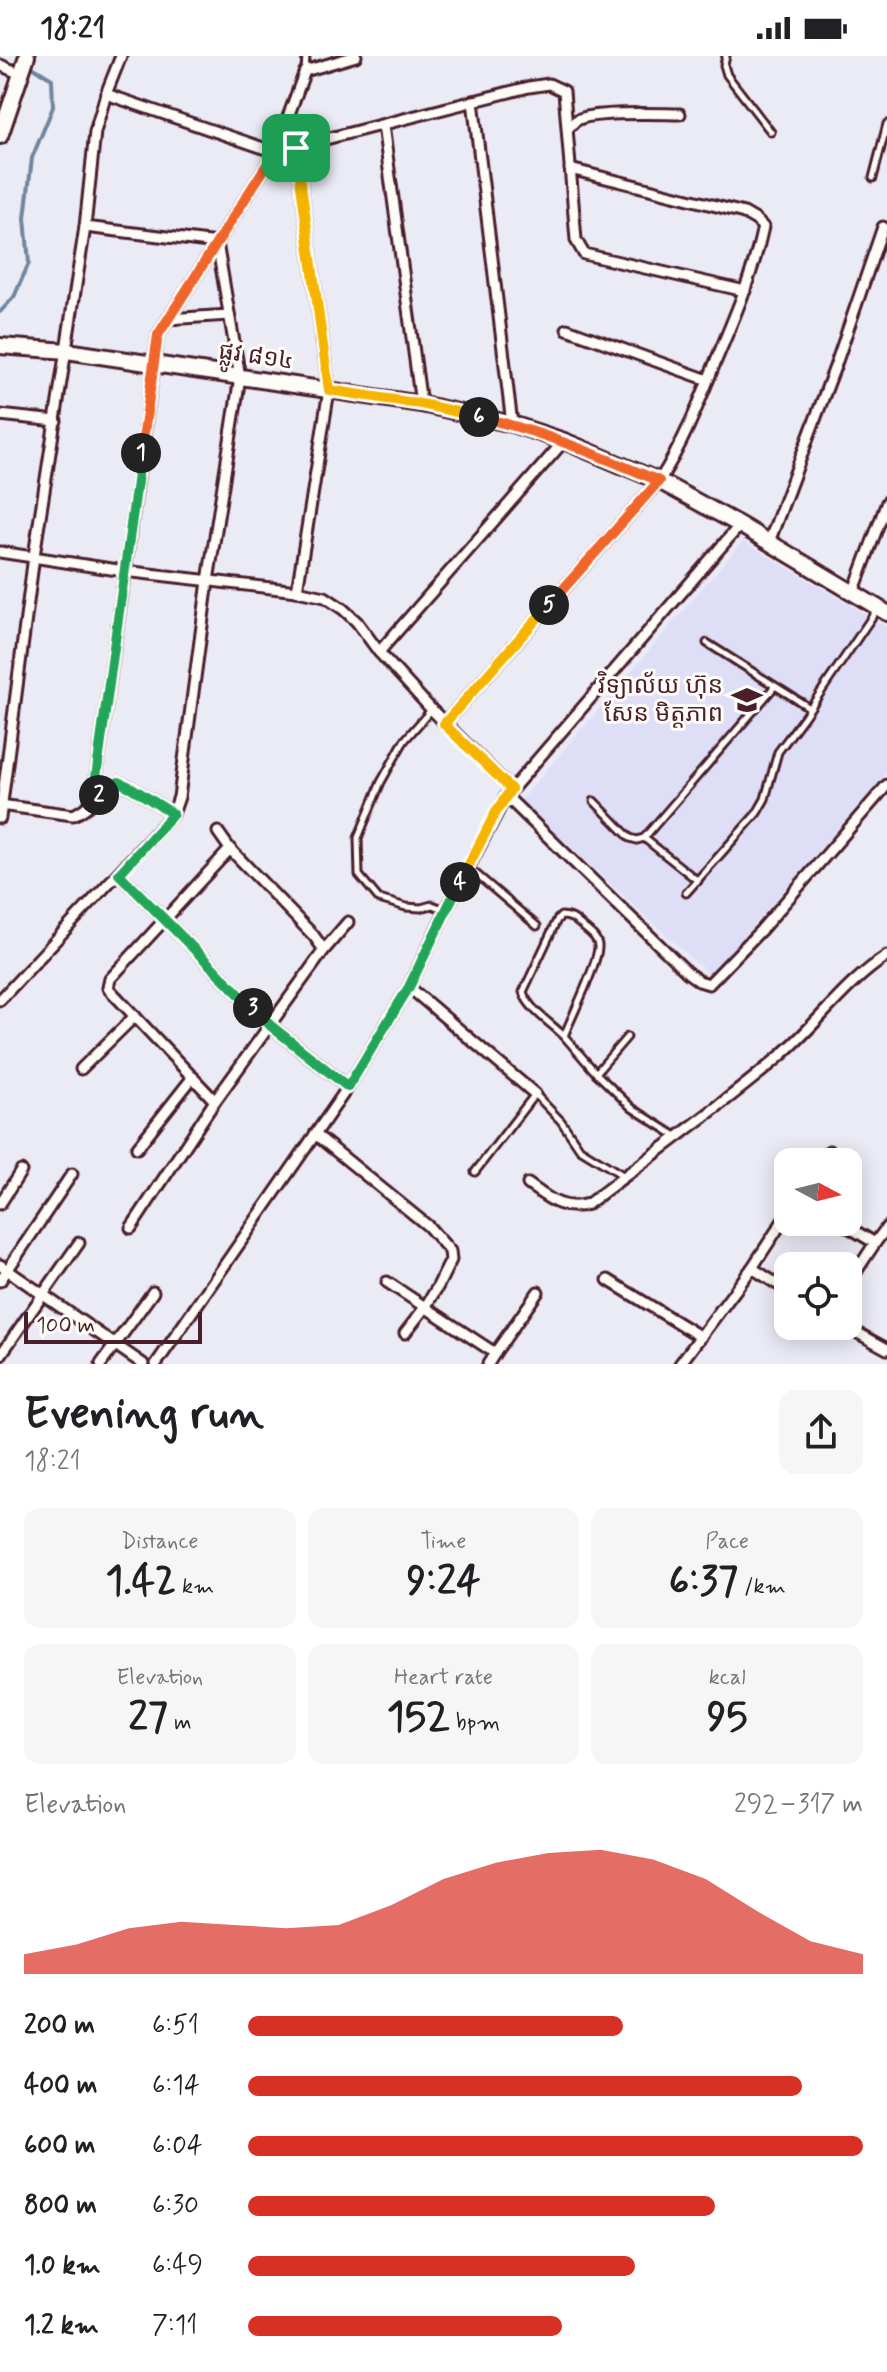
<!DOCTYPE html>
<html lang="en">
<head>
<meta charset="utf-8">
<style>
  :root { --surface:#fff; --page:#f6f6f6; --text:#202124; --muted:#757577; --accent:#d93025 }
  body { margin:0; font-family:Mynerve,"Noto Sans Khmer",sans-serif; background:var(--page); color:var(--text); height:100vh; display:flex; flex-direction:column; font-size:30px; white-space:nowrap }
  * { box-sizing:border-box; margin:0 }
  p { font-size:26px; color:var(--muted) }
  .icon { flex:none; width:44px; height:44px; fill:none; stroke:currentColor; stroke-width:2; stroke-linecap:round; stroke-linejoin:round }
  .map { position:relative; height:1308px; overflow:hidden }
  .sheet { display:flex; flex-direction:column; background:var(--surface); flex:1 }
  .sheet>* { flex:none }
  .needle { width:52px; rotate:97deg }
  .tools { position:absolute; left:774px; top:1092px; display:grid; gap:16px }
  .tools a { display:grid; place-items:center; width:88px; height:88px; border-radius:16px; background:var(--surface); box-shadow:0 4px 20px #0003; font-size:40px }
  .scale { position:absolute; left:24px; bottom:20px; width:178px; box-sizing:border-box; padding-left:8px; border:4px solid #4a1f2b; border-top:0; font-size:22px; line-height:28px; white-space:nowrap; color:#4a1f2b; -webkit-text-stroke:6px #fdfcf7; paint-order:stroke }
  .pin { position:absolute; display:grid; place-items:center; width:68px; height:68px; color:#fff; margin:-34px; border-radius:16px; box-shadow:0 4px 12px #0006 }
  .km { position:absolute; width:40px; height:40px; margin:-20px; border-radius:50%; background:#222; color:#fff; font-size:22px; line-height:40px; text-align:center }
  .round { display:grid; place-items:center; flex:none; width:84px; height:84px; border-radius:16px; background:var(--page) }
  .summary { display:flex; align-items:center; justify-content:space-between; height:136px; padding:0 24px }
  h1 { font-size:44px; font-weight:800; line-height:60px }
  .metrics { display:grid; grid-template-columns:repeat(3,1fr); gap:12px; height:136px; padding:8px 24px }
  .metrics div { display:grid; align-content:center; border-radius:16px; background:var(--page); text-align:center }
  .metrics b { font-size:40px; font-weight:800 }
  .metrics small { font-size:22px; font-weight:400 }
  .metrics p { font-size:22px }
  .chart { height:224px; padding:16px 24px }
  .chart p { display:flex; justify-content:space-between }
  .chart svg { width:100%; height:144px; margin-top:8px; fill:var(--accent); opacity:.7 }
  ul { padding:0 24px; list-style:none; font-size:26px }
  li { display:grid; grid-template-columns:128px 96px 1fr; align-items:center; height:60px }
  li i { height:20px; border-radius:10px; background:var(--accent) }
  .status { display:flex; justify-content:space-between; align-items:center; height:56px; padding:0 40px; background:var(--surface); direction:ltr }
  .status svg { height:22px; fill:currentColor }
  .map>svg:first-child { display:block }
</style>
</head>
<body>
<div class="status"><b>18:21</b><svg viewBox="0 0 49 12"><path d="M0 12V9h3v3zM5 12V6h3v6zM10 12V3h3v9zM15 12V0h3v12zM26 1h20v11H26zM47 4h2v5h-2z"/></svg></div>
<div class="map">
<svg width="887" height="1308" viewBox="0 0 887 1308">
  <rect width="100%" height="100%" fill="#ebebf6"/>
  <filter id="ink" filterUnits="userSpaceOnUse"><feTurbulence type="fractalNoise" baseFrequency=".0125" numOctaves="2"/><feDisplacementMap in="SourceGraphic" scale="16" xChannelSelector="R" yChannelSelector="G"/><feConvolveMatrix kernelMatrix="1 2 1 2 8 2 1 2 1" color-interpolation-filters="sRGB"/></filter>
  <g filter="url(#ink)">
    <polygon fill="#dedff6" points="743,485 887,571 887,717 710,919 520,745"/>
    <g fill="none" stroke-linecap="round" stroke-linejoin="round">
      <polyline stroke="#6f869e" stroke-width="4" points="0,256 14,241 29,207 25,162 32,102 53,51 52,23 29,9"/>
      <g stroke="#4a1f2b" stroke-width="11">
        <g id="lane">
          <polyline points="726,0 724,9 727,19 771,76"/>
          <polyline points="305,15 306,0"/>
          <polyline points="873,122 887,68"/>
          <polyline points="707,587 810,652"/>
          <polyline points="431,654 404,685 381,726 358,782 359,819 379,843 406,851 421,852 432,849 446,854"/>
          <polyline points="594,745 630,782 637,784 644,782"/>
          <polyline points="469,812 537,870"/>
          <polyline points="698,825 644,782 775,630"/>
          <polyline points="686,837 757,757 765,743 778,696 804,661 878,552"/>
          <path d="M564,980c-13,-13 -35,-26 -41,-44l34,-72 4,-4c11,0 14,4 22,11 6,5 15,11 15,19 1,16 -27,72 -34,90l32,37 36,35 44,28"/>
          <polyline points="596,1017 627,981"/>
          <polyline points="475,1116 535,1038 561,1065 580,1093 624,1120"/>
        </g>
      </g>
      <g stroke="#4a1f2b" stroke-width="15">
        <g id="street">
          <polyline points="0,9 21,18"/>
          <polyline points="106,38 275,96 305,15 356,0"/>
          <polyline points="473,45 512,368"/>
          <polyline points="383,69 421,348"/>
          <path d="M568,73c1,-2 7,-8 9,-9 16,-9 82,-6 103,-6"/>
          <polyline points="296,92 329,334 297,535"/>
          <polyline points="168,263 229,259"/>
          <polyline points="567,273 708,324"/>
          <polyline points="0,359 56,365"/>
          <polyline points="769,486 836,308 883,171"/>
          <polyline points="0,496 124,515 297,535 325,541 343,553 357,566 379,596 431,653 511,733"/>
          <polyline points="853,537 887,446"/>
          <polyline points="379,596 564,385"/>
          <path d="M444,668l215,-243c24,-37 40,-78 56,-118 19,-45 38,-88 48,-136l-7,-7 -12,-7 -174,-44"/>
          <polyline points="506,740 688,917 699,925 709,928 761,874 887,729"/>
          <polyline points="93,743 158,279 275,96 529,31 549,28 564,35 576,184 584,198 745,235"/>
          <path d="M0,749l73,10c19,-7 27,-26 46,-33l13,6 41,26"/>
          <polyline points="0,762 34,500 85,171 95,76 106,38 121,0"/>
          <polyline points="218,776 230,793 314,880 324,894"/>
          <polyline points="119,818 271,970 348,1031"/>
          <polyline points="409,931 535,1038"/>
          <polyline points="0,944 173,758 179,741 208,525 240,321 217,187 85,171"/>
          <polyline points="81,1013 135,960"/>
          <polyline points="215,1045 108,932 110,923 230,793"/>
          <polyline points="315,1078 428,1170 450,1195 451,1204 438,1230 426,1250 405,1277"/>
          <polyline points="137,1092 193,1021"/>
          <polyline points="822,1106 829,1095"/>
          <path d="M528,1128c20,14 35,28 60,20 64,-49 130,-95 191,-147 38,-32 66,-74 108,-101"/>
          <polyline points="0,1148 21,1115"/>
          <polyline points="840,1166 875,1187 887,1171"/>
          <polyline points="131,1172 215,1045 324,894 348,866"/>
          <polyline points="0,1209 143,1308"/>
          <polyline points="752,1212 788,1235"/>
          <polyline points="608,1224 701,1281"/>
          <polyline points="0,1225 72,1118"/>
          <polyline points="387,1226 495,1297 538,1236"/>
          <polyline points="848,1228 875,1187"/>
          <polyline points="845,1270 887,1293"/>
          <polyline points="0,1300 79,1187"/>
          <polyline points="101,1308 153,1236"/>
          <polyline points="156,1308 348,1031 409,931 446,854 506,740 740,469"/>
          <polyline points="488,1308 495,1297"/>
          <polyline points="680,1308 752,1212 788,1157"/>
        </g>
      </g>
      <g stroke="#4a1f2b" stroke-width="20">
        <g id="secondary">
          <polyline points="0,80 27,0"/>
          <polyline points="0,290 67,295 421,348 512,368 564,385 659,425 740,469 887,557"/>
        </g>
      </g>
      <use href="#lane" stroke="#fdfcf7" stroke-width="5"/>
      <use href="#street" stroke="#fdfcf7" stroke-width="9"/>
      <use href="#secondary" stroke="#fdfcf7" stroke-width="14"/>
    </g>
  </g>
  <g fill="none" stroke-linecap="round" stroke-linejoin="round" filter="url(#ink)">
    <g stroke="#fff" stroke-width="16">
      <polyline id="split-1" points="141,397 158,279 275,96 296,92"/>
    </g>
    <g stroke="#fff" stroke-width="16">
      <polyline id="split-2" points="99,739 93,743 141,397"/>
    </g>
    <g stroke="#fff" stroke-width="16">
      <polyline id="split-3" points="99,739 109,730 119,726 132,732 173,758 119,818 253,952"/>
    </g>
    <g stroke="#fff" stroke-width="16">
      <polyline id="split-4" points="253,952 271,970 348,1031 409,931 460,826"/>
    </g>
    <g stroke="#fff" stroke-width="16">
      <polyline id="split-5" points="460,826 496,756 511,733 444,668 549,549"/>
    </g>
    <g stroke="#fff" stroke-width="16">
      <path id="split-6" d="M479,361c63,14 121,39 180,64l-110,124"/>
    </g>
    <g stroke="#fff" stroke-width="16">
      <polyline id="split-7" points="296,92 329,334 421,348 479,361"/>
    </g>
    <use href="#split-1" stroke="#f0652b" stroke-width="10"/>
    <use href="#split-2" stroke="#22a559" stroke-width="10"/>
    <use href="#split-3" stroke="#22a559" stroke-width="10"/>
    <use href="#split-4" stroke="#22a559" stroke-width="10"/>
    <use href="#split-5" stroke="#f5b400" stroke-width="10"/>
    <use href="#split-6" stroke="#f0652b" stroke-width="10"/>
    <use href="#split-7" stroke="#f5b400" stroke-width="10"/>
  </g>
  <defs>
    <g id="school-bare" transform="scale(2.4)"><path d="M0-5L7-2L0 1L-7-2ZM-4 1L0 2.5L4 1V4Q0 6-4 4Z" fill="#4a1f2b" stroke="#fdfcf7" stroke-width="2.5" paint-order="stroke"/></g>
  </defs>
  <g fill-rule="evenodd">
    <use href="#school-bare" x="747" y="644"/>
  </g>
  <g text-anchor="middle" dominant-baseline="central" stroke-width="6" stroke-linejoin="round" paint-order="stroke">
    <g font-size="24" fill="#4a1f2b" stroke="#fdfcf7">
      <text transform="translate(256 301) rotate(8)">ផ្លូវ ៨១៤</text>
    </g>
    <g font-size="24" fill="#4a1f2b" stroke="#fdfcf7" text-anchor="end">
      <text x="723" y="630">វិទ្យាល័យ ហ៊ុន<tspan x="723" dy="28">សែន មិត្តភាព</tspan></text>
    </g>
  </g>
</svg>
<div class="tools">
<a><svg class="needle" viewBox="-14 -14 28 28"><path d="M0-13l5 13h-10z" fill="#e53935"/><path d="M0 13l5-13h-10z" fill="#757577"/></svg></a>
<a><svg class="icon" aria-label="locate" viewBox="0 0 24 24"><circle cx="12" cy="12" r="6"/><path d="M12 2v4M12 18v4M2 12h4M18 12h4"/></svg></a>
</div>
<div class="scale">100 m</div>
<div class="pin" style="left:296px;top:92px;background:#1e9e55"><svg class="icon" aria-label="arrive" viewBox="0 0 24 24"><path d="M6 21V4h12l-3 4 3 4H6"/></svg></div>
<b class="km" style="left:141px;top:397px">1</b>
<b class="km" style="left:99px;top:739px">2</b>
<b class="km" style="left:253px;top:952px">3</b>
<b class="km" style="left:460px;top:826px">4</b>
<b class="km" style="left:549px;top:549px">5</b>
<b class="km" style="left:479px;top:361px">6</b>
</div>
<section class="sheet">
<div class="summary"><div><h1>Evening run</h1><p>18:21</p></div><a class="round"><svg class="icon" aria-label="share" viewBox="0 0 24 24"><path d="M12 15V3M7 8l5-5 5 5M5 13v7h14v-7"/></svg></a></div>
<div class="metrics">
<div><p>Distance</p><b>1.42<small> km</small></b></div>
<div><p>Time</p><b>9:24</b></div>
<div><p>Pace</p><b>6:37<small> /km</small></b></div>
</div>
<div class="metrics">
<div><p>Elevation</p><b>27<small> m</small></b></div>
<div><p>Heart rate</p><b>152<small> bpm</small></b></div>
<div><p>kcal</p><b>95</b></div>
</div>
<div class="chart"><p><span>Elevation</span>292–317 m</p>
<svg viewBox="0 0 160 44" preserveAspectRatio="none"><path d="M0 44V38L10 35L20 30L30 28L40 29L50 30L60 29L70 23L80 15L90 10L100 7L110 6L120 9L130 15L140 25L150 34L160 38V44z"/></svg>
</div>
<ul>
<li><b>200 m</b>6:51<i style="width:61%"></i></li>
<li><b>400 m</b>6:14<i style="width:90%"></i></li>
<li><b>600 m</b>6:04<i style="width:100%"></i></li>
<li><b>800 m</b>6:30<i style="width:76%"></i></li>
<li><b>1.0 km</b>6:49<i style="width:63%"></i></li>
<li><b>1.2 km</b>7:11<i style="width:51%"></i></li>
</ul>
</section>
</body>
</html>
